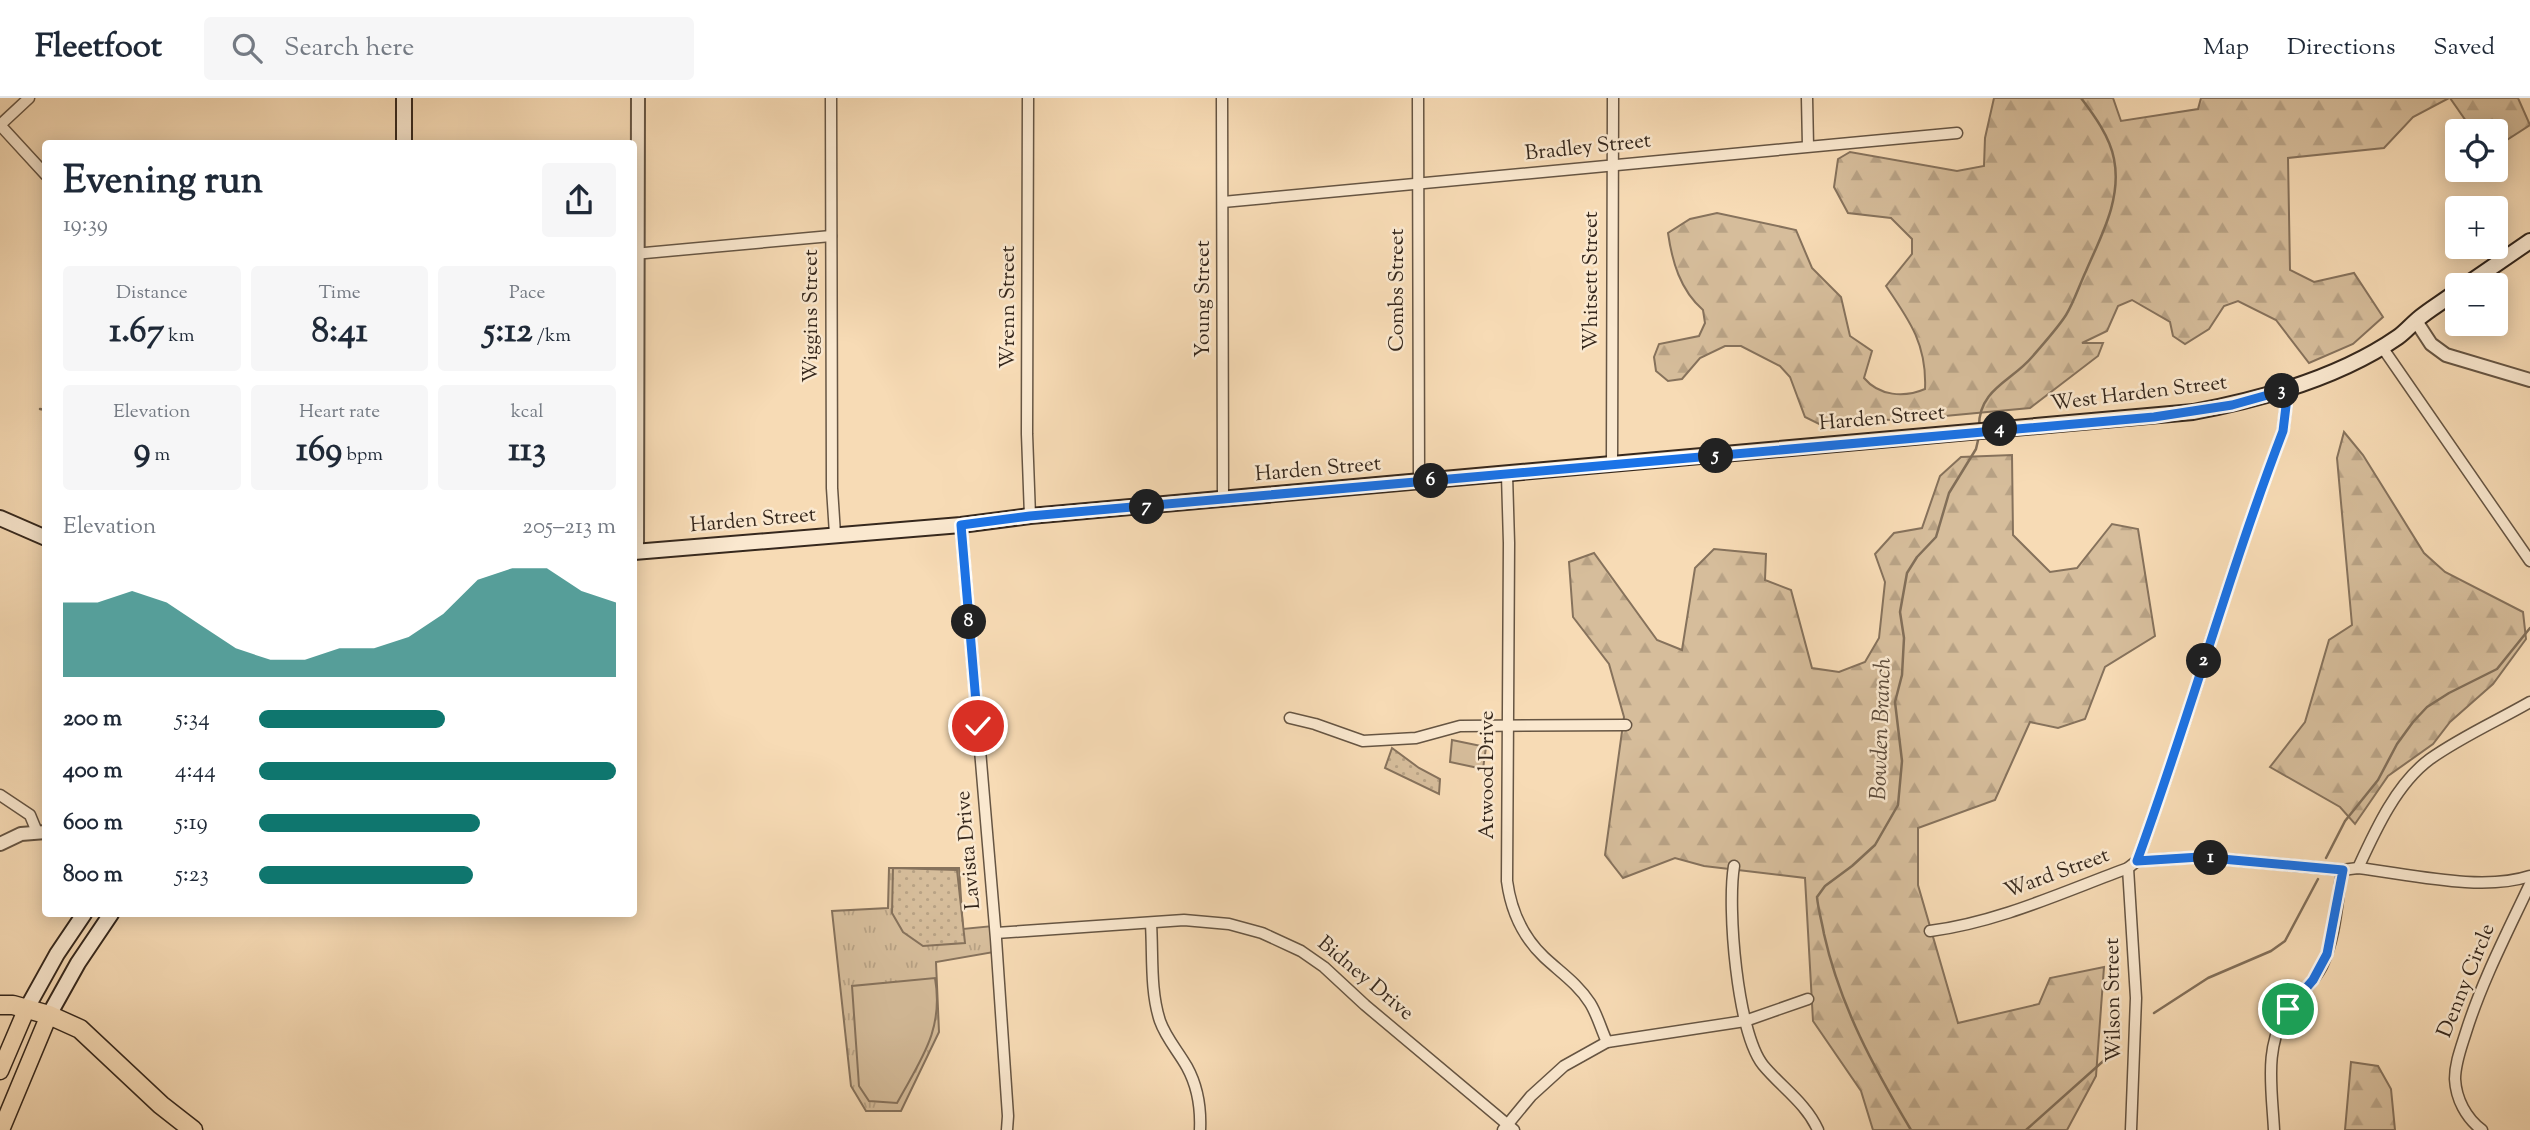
<!DOCTYPE html>
<html lang="en">
<head>
<meta charset="utf-8">
<style>
  :root { --surface:#fff; --page:#f6f6f7; --text:#1f2937; --muted:#747a83; --line:#e0e1e3; --accent:#0f766e }
  body { margin:0; font-family:"Sorts Mill Goudy",serif; background:var(--page); color:var(--text); height:100vh; display:flex; flex-direction:column; font-size:26px; white-space:nowrap }
  * { box-sizing:border-box; margin:0 }
  p { font-size:23px; color:var(--muted) }
  .icon { flex:none; width:38px; height:38px; fill:none; stroke:currentColor; stroke-width:2; stroke-linecap:round; stroke-linejoin:round }
  .map { position:relative; flex:1; overflow:hidden }
  .sheet { position:absolute; left:42px; top:42px; width:595px; height:777px; display:flex; flex-direction:column; background:var(--surface); border-radius:7px; box-shadow:0 4px 18px #0003 }
  .sheet>* { flex:none }
  .controls { position:absolute; left:2445px; top:21px; display:grid; gap:14px }
  .controls a { display:grid; place-items:center; width:63px; height:63px; border-radius:7px; background:var(--surface); box-shadow:0 4px 18px #0003; font-size:35px }
  .pin { position:absolute; display:grid; place-items:center; width:60px; height:60px; color:#fff; margin:-30px; border:4px solid #fff; border-radius:50%; box-shadow:0 2px 7px #0007 }
  .km { position:absolute; width:35px; height:35px; margin:-18px; border-radius:50%; background:#222; color:#fff; font-size:19px; line-height:35px; text-align:center }
  .round { display:grid; place-items:center; flex:none; width:74px; height:74px; border-radius:7px; background:var(--page) }
  .head { display:flex; align-items:center; justify-content:space-between; height:119px; padding:0 21px }
  h1 { font-size:38px; font-weight:700; line-height:52px }
  .metrics { display:grid; grid-template-columns:repeat(3,1fr); gap:10px; height:119px; padding:7px 21px }
  .metrics div { display:grid; align-content:center; border-radius:7px; background:var(--page); text-align:center }
  .metrics b { font-size:35px; font-weight:700 }
  .metrics small { font-size:19px; font-weight:400 }
  .metrics p { font-size:19px }
  .chart { height:196px; padding:14px 21px }
  .chart p { display:flex; justify-content:space-between }
  .chart svg { width:100%; height:126px; margin-top:7px; fill:var(--accent); opacity:.7 }
  ul { padding:0 21px; list-style:none; font-size:23px }
  li { display:grid; grid-template-columns:112px 84px 1fr; align-items:center; height:52px }
  li i { height:18px; border-radius:9px; background:var(--accent) }
  header { display:flex; align-items:center; gap:42px; box-sizing:border-box; height:98px; padding:0 35px; background:var(--surface); border-bottom:2px solid var(--line) }
  header strong { font-size:33px }
  nav { display:flex; gap:38px; margin-inline-start:auto; font-size:24px }
  .search { width:490px; height:63px; background:var(--page); display:flex; align-items:center; gap:18px; box-sizing:border-box; padding:0 24px; border-radius:7px; color:var(--muted); font-size:26px }
  .map>svg:first-child { display:block }
</style>
</head>
<body>
<header>
<strong>Fleetfoot</strong>
<div class="search"><svg class="icon" aria-label="search" viewBox="0 0 24 24"><circle cx="10" cy="10" r="6"/><path d="M15 15l6 6"/></svg>Search here</div>
<nav><a>Map</a><a>Directions</a><a>Saved</a></nav>
</header>
<div class="map">
<svg width="2530" height="1032" viewBox="0 0 2530 1032">
  <defs>
    <pattern id="grass-tufts" width="24" height="20" patternUnits="userSpaceOnUse" patternTransform="scale(1.75)"><rect width="24" height="20" fill="#d6bd9b"/><path d="M3 7l-1-3M5 7V3M7 7l1-3M15 17l-1-3M17 17v-4M19 17l1-3" fill="none" stroke="#b8a285"/></pattern>
    <pattern id="forest-firs" width="22" height="20" patternUnits="userSpaceOnUse" patternTransform="scale(1.75)"><rect width="22" height="20" fill="#d6bd9b"/><path d="M5 1l3.5 6h-7zM16 11l3.5 6h-7z" fill="#b8a285"/></pattern>
    <pattern id="park-dots" width="8" height="8" patternUnits="userSpaceOnUse" patternTransform="scale(1.75)"><rect width="8" height="8" fill="#d6bd9b"/><path d="M2 2h.1M6 6h.1" fill="none" stroke="#b8a285" stroke-width="1.8" stroke-linecap="round"/></pattern>
  </defs>
  <rect width="100%" height="100%" fill="#f7dbb5"/>
  <filter id="stains"><feTurbulence type="fractalNoise" baseFrequency=".00286" numOctaves="4"/><feColorMatrix values="0 0 0 0 .2 0 0 0 0 .09 0 0 0 0 .02 0 0 0 .5 -.17"/></filter>
  <radialGradient id="worn" r=".72"><stop offset=".6" stop-color="#630" stop-opacity="0"/><stop offset="1" stop-color="#630" stop-opacity=".3"/></radialGradient>
  <polygon fill="url(#grass-tufts)" stroke="#86725c" stroke-width="2" points="889,770 959,770 963,831 993,828 994,854 936,864 939,934 901,1013 866,1013 851,988 832,813 888,810"/>
  <g fill="url(#forest-firs)" stroke="#86725c" stroke-width="2">
    <path d="M1994,0h119l8,23 77,-12 3,-11h248l-36,19 -29,31 -96,10 2,112 24,12 40,-9 29,44 -30,27 -44,19 -33,-43 -38,-19 -14,5 -15,23 -24,15 -12,-8 -3,-14 -38,-22 -14,6 -11,25 -25,12h21l-5,13 -68,52 -128,12 -71,-1 -12,5 -14,-7 -15,-40 -10,-11 -39,-20h-16l-25,12 -18,21 -14,2 -12,-10 -2,-14 5,-13 40,-8 6,-13 -2,-13c-23,-20 -31,-49 -35,-77l22,-14 27,-6 79,17 16,38 29,29 9,39 22,15 -8,27c15,18 40,20 61,11 2,-44 -15,-68 -39,-103l26,-32v-15l-21,-21 -43,-5 -14,-26 4,-28 12,-7 107,19 27,-5 1,-28z"/>
    <polygon points="2450,0 2518,0 2530,27 2496,49 2496,33 2473,33"/>
    <polygon points="2344,334 2363,357 2424,455 2445,474 2523,514 2526,541 2493,586 2450,624 2433,646 2388,678 2355,726 2340,709 2270,669 2305,624 2329,542 2352,527 2337,360"/>
    <polygon points="2012,357 2013,437 2050,474 2077,470 2112,426 2138,431 2155,538 2105,569 2085,621 2058,630 2030,624 1995,702 1918,730 1918,787 1958,925 2039,906 2050,880 2104,869 2096,978 2067,1032 1873,1032 1861,993 1813,923 1805,780 1704,768 1675,760 1623,780 1605,757 1624,619 1609,566 1573,519 1569,464 1594,455 1657,542 1682,552 1695,470 1714,451 1766,456 1765,482 1791,492 1812,570 1839,574 1865,564 1879,540 1885,484 1875,456 1894,435 1922,430 1940,378 1961,359"/>
    <polygon points="2351,964 2378,968 2391,991 2395,1032 2345,1032"/>
  </g>
  <g fill="url(#park-dots)" stroke="#86725c" stroke-width="2">
    <polygon points="1392,650 1419,670 1440,681 1439,696 1385,670"/>
    <polygon points="893,770 957,772 965,845 923,848 903,834 892,815"/>
  </g>
  <g fill="#d6bd9b" stroke="#86725c" stroke-width="2">
    <polygon points="1452,642 1486,649 1483,671 1450,664"/>
    <path d="M935,880c9,52 -14,81 -38,125l-28,-2 -10,-15 -7,-100z"/>
  </g>
  <g fill="none" stroke-linecap="round" stroke-linejoin="round">
    <g stroke="#826f59" stroke-width="2.5">
      <polyline points="40,311 46,312"/>
      <path d="M1979,328c0,-37 33,-45 53,-69 11,-13 25,-28 34,-42 8,-13 13,-29 20,-44 15,-35 36,-72 28,-112 -4,-22 -20,-44 -33,-61"/>
      <polyline points="2326,760 2345,723 2378,682 2397,646 2413,624 2427,609 2449,595 2497,571 2530,530"/>
      <polyline points="2154,915 2208,880 2271,853 2285,843 2318,781"/>
      <path d="M1911,1032c-37,-62 -71,-124 -87,-196 -2,-12 -6,-25 -7,-37l8,-11 27,-20 23,-21 23,-40 4,-44 -7,-59 7,-27 2,-37 -4,-26 7,-39 10,-16 19,-20 13,-44 27,-44 3,-13"/>
      <polyline points="2026,1032 2119,949"/>
    </g>
    <g stroke="#665543" stroke-width="13">
      <g id="minor">
        <polyline points="831,0 832,390 835,436"/>
        <polyline points="1028,0 1027,336 1030,418"/>
        <polyline points="1222,0 1223,402"/>
        <polyline points="1418,0 1419,384"/>
        <polyline points="1807,0 1808,48"/>
        <polyline points="0,27 46,77"/>
        <polyline points="0,27 29,0"/>
        <polyline points="1223,104 1957,35"/>
        <polyline points="634,156 831,138"/>
        <polyline points="2382,249 2530,463"/>
        <polyline points="1612,366 1613,0"/>
        <path d="M1507,377l2,68 -2,338c4,30 15,55 37,76 16,15 34,27 46,46 7,11 11,26 17,39"/>
        <polyline points="961,427 996,841 1008,1018 1007,1032"/>
        <polyline points="1290,620 1315,626 1363,643 1416,640 1460,628 1626,627"/>
        <polyline points="0,697 30,717 37,734"/>
        <path d="M2137,763c52,-142 92,-289 146,-430l3,-25 -4,-15"/>
        <path d="M1734,768c-7,41 3,166 29,199 18,22 43,38 55,65"/>
        <polyline points="2128,770 2136,900 2131,1032"/>
        <path d="M2358,770c17,-37 38,-84 72,-109 31,-22 67,-38 100,-57"/>
        <path d="M1151,826c2,31 -1,67 9,97 6,17 18,30 27,46 11,20 14,41 13,63"/>
        <path d="M1930,833c69,-9 133,-39 198,-63l9,-7 63,-4 142,13 16,-2c51,6 124,24 172,8"/>
        <polyline points="996,835 1184,822 1229,826 1262,835 1301,853 1324,869 1365,907 1514,1032"/>
        <polyline points="1503,1032 1531,998 1564,968 1607,944 1745,923 1808,901"/>
        <path d="M2274,1032c-2,-41 -11,-85 15,-121 11,-15 25,-27 33,-43 14,-29 15,-65 20,-96"/>
        <path d="M2482,1032c-16,-12 -26,-31 -27,-51 0,-16 6,-31 11,-47 16,-51 41,-99 64,-148"/>
      </g>
    </g>
    <g stroke="#665543" stroke-width="16">
      <g id="tertiary">
        <polyline points="2416,223 2431,246 2446,257 2530,282"/>
        <polyline points="637,453 638,0"/>
        <polyline points="0,746 21,736 46,734"/>
      </g>
    </g>
    <g stroke="#36281d" stroke-width="18">
      <g id="secondary">
        <polyline points="404,0 404,46"/>
        <polyline points="2466,187 2530,143"/>
        <polyline points="0,420 46,440"/>
        <path d="M634,454l327,-27 69,-9 1163,-104c70,-13 146,-34 205,-75 7,-5 13,-12 20,-18 12,-10 26,-18 39,-28"/>
        <polyline points="27,910 57,856 84,816"/>
        <polyline points="49,917 78,865 111,816"/>
      </g>
    </g>
    <g stroke="#36281d" stroke-width="19">
      <g id="primary">
        <polyline points="0,973 27,910"/>
        <polyline points="1,1032 49,917"/>
      </g>
    </g>
    <g stroke="#36281d" stroke-width="21">
      <polyline id="motorway" points="0,907 13,907 49,917 80,931 161,1007 193,1032"/>
    </g>
    <use href="#minor" stroke="#fae8cf" stroke-width="10"/>
    <use href="#tertiary" stroke="#fae8cf" stroke-width="12"/>
    <use href="#secondary" stroke="#fae8cf" stroke-width="14"/>
    <use href="#primary" stroke="#f7dbb5" stroke-width="16"/>
    <use href="#motorway" stroke="#f7dbb5" stroke-width="18"/>
  </g>
  <g fill="none" stroke-linecap="round" stroke-linejoin="round">
    <g stroke="#fff" stroke-width="14">
      <path id="route" d="M978,628l-17,-201 69,-9 1124,-99 78,-12 50,-14 4,15 -3,25c-54,141 -94,288 -146,430l63,-4 143,13 -16,84 -14,26 -25,29"/>
    </g>
    <use href="#route" stroke="#1a73e8" stroke-width="9"/>
  </g>
  <g text-anchor="middle" dominant-baseline="central" stroke-width="5" stroke-linejoin="round" paint-order="stroke">
    <g font-size="21" fill="#36281d" stroke="#fae8cf">
      <text transform="translate(1588 50) rotate(-6)">Bradley Street</text>
      <text transform="translate(1592 183) rotate(-90)">Whitsett Street</text>
      <text transform="translate(1398 192) rotate(-90)">Combs Street</text>
      <text transform="translate(1204 201) rotate(-90)">Young Street</text>
      <text transform="translate(1009 209) rotate(-90)">Wrenn Street</text>
      <text transform="translate(812 218) rotate(-90)">Wiggins Street</text>
      <text transform="translate(2139 296) rotate(-7)">West Harden Street</text>
      <text transform="translate(1882 321) rotate(-5)">Harden Street</text>
      <text transform="translate(1318 372) rotate(-5)">Harden Street</text>
      <text transform="translate(753 423) rotate(-5)">Harden Street</text>
      <text transform="translate(1488 677) rotate(-90)">Atwood Drive</text>
      <text transform="translate(969 752) rotate(-95)">Lavista Drive</text>
      <text transform="translate(2057 776) rotate(-20)">Ward Street</text>
      <text transform="translate(1365 881) rotate(40)">Bidney Drive</text>
      <text transform="translate(2467 883) rotate(-68)">Denny Circle</text>
      <text transform="translate(2114 902) rotate(-91)">Wilson Street</text>
    </g>
    <g font-size="23" font-style="italic" fill="#5c4b3b" stroke="#fae8cf">
      <text transform="translate(1882 631) rotate(-88)">Bowden Branch</text>
    </g>
  </g>
  <rect width="100%" height="100%" filter="url(#stains)"/>
  <rect width="100%" height="100%" fill="url(#worn)"/>
</svg>
<div class="controls">
<a><svg class="icon" aria-label="locate" viewBox="0 0 24 24"><circle cx="12" cy="12" r="6"/><path d="M12 2v4M12 18v4M2 12h4M18 12h4"/></svg></a>
<a>+</a>
<a>−</a>
</div>
<div class="pin" style="left:2288px;top:911px;background:#1e9e55"><svg class="icon" aria-label="arrive" viewBox="0 0 24 24"><path d="M6 21V4h12l-3 4 3 4H6"/></svg></div>
<div class="pin" style="left:978px;top:628px;background:#d93025"><svg class="icon" aria-label="check" viewBox="0 0 24 24"><path d="M5 12l5 5 9-10"/></svg></div>
<b class="km" style="left:2211px;top:760px">1</b>
<b class="km" style="left:2204px;top:563px">2</b>
<b class="km" style="left:2282px;top:293px">3</b>
<b class="km" style="left:2000px;top:331px">4</b>
<b class="km" style="left:1716px;top:358px">5</b>
<b class="km" style="left:1431px;top:383px">6</b>
<b class="km" style="left:1147px;top:409px">7</b>
<b class="km" style="left:969px;top:524px">8</b>
<section class="sheet">
<div class="head"><div><h1>Evening run</h1><p>19:39</p></div><a class="round"><svg class="icon" aria-label="share" viewBox="0 0 24 24"><path d="M12 15V3M7 8l5-5 5 5M5 13v7h14v-7"/></svg></a></div>
<div class="metrics">
<div><p>Distance</p><b>1.67<small> km</small></b></div>
<div><p>Time</p><b>8:41</b></div>
<div><p>Pace</p><b>5:12<small> /km</small></b></div>
</div>
<div class="metrics">
<div><p>Elevation</p><b>9<small> m</small></b></div>
<div><p>Heart rate</p><b>169<small> bpm</small></b></div>
<div><p>kcal</p><b>113</b></div>
</div>
<div class="chart"><p><span>Elevation</span>205–213 m</p>
<svg viewBox="0 0 160 44" preserveAspectRatio="none"><path d="M0 44V18L10 18L20 14L30 18L40 26L50 34L60 38L70 38L80 34L90 34L100 30L110 22L120 10L130 6L140 6L150 14L160 18V44z"/></svg>
</div>
<ul>
<li><b>200 m</b>5:34<i style="width:52%"></i></li>
<li><b>400 m</b>4:44<i style="width:100%"></i></li>
<li><b>600 m</b>5:19<i style="width:62%"></i></li>
<li><b>800 m</b>5:23<i style="width:60%"></i></li>
</ul>
</section>
</div>
</body>
</html>
